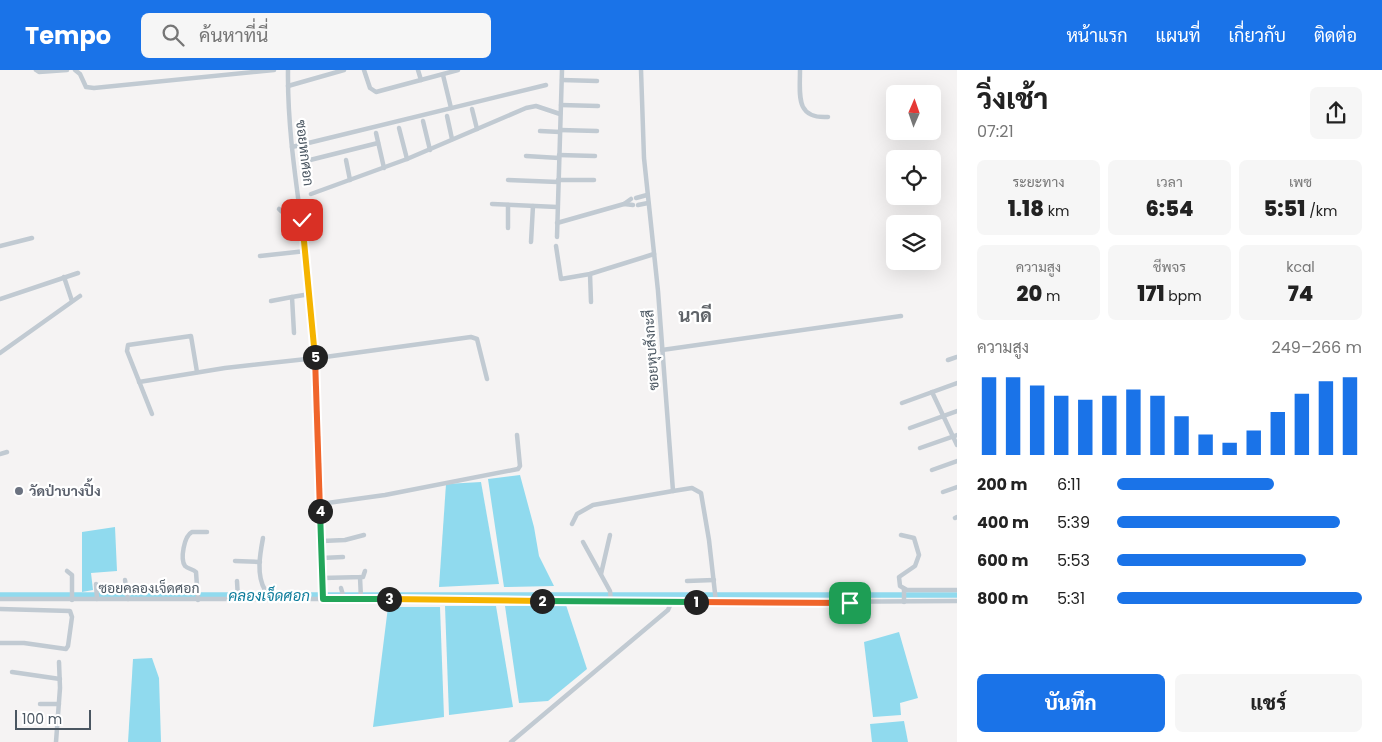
<!DOCTYPE html>
<html lang="th">
<head>
<meta charset="utf-8">
<style>
  :root { --surface:#fff; --page:#f6f6f6; --text:#222; --muted:#767676; --accent:#1a73e8 }
  body { margin:0; font-family:Poppins,Sarabun,sans-serif; background:var(--page); color:var(--text); height:100vh; display:flex; flex-direction:column; font-size:19px; white-space:nowrap }
  * { box-sizing:border-box; margin:0 }
  p { font-size:16px; color:var(--muted) }
  .icon { flex:none; width:28px; height:28px; fill:none; stroke:currentColor; stroke-width:2; stroke-linecap:round; stroke-linejoin:round }
  .map { position:relative; flex:1; overflow:hidden }
  .panel { display:flex; flex-direction:column; background:var(--surface); width:425px }
  .panel>* { flex:none }
  .needle { width:32px; rotate:2deg }
  .fabs { position:absolute; left:886px; top:15px; display:grid; gap:10px }
  .fabs a { display:grid; place-items:center; width:55px; height:55px; border-radius:8px; background:var(--surface); box-shadow:0 5px 20px #0002; font-size:25px }
  .scale { position:absolute; left:15px; bottom:12px; width:76px; box-sizing:border-box; padding-left:5px; border:2px solid #4a5661; border-top:0; font-size:14px; line-height:18px; white-space:nowrap; color:#4a5661; -webkit-text-stroke:4px #fff; paint-order:stroke }
  .pin { position:absolute; display:grid; place-items:center; width:42px; height:42px; color:#fff; margin:-21px; border-radius:10px; box-shadow:0 2px 8px #0006 }
  .km { position:absolute; width:25px; height:25px; margin:-12px; border-radius:50%; background:#222; color:#fff; font-size:14px; line-height:25px; text-align:center }
  .round { display:grid; place-items:center; flex:none; width:52px; height:52px; border-radius:8px; background:var(--page) }
  .headline { display:flex; align-items:center; justify-content:space-between; height:85px; padding:0 20px }
  h1 { font-size:28px; font-weight:800; line-height:38px }
  .metrics { display:grid; grid-template-columns:repeat(3,1fr); gap:8px; height:85px; padding:5px 20px }
  .metrics div { display:grid; align-content:center; border-radius:8px; background:var(--page); text-align:center }
  .metrics b { font-size:21px; font-weight:800 }
  .metrics small { font-size:14px; font-weight:400 }
  .metrics p { font-size:14px }
  .chart { height:140px; padding:10px 20px }
  .chart p { display:flex; justify-content:space-between }
  .chart svg { width:100%; height:90px; margin-top:5px; stroke:var(--accent); stroke-width:6 }
  .primary-button { display:flex; gap:10px; margin-top:auto; padding:10px 20px }
  .primary-button a { flex:1; height:58px; border-radius:8px; background:var(--accent); color:#fff; font-size:20px; font-weight:800; line-height:58px; text-align:center }
  .primary-button a+a { background:var(--page); color:var(--text) }
  ul { padding:0 20px; list-style:none; font-size:16px }
  li { display:grid; grid-template-columns:80px 60px 1fr; align-items:center; height:38px }
  li i { height:12px; border-radius:6px; background:var(--accent) }
  header { display:flex; align-items:center; gap:30px; box-sizing:border-box; height:70px; padding:0 25px; background:var(--accent); color:#fff }
  header strong { font-size:24px }
  nav { display:flex; gap:28px; margin-inline-start:auto; font-size:18px }
  .search { width:350px; height:45px; background:var(--page); display:flex; align-items:center; gap:12px; box-sizing:border-box; padding:0 18px; border-radius:8px; color:var(--muted); font-size:19px }
  main { display:flex; flex:1; min-height:0 }
  .map>svg:first-child { display:block }
</style>
</head>
<body>
<header>
<strong>Tempo</strong>
<div class="search"><svg class="icon" aria-label="search" viewBox="0 0 24 24"><circle cx="10" cy="10" r="6"/><path d="M15 15l6 6"/></svg>ค้นหาที่นี่</div>
<nav><a>หน้าแรก</a><a>แผนที่</a><a>เกี่ยวกับ</a><a>ติดต่อ</a></nav>
</header>
<main>
<div class="map">
<svg width="957" height="672" viewBox="0 0 957 672">
  <rect width="100%" height="100%" fill="#f5f3f3"/>
  <g fill="#90daee">
    <polygon points="520,405 534,457 539,486 554,516 504,517 488,409"/>
    <polygon points="481,412 499,514 439,517 446,414"/>
    <polygon points="115,457 117,501 91,503 93,520 82,522 82,462"/>
    <polygon points="566,535 587,599 548,631 519,633 505,536"/>
    <polygon points="445,536 496,536 513,637 449,645"/>
    <polygon points="388,537 440,537 444,647 373,657"/>
    <polygon points="899,562 918,628 900,633 901,645 873,647 864,572"/>
    <polygon points="152,588 159,608 161,672 128,672 133,589"/>
    <polygon points="904,651 908,672 872,672 870,654"/>
  </g>
  <g fill="none" stroke-linecap="round" stroke-linejoin="round">
    <polyline stroke="#90daee" stroke-width="5.5" points="0,525 957,525"/>
    <g stroke="#c1cad2" stroke-width="4.5">
      <polyline points="36,0 39,2 67,0"/>
      <polyline points="75,0 80,4 86,17 94,18 274,0"/>
      <path d="M288,0c-1,80 17,158 23,237 8,97 7,195 12,292"/>
      <polyline points="364,0 370,18 376,22 458,0"/>
      <polyline points="418,0 421,10"/>
      <polyline points="641,0 644,88 658,221 673,421 692,418 701,423 709,470 716,532"/>
      <path d="M800,0c0,25 -5,49 28,47"/>
      <polyline points="443,5 451,38"/>
      <polyline points="562,10 597,11"/>
      <polyline points="288,16 344,0"/>
      <polyline points="561,35 598,36"/>
      <polyline points="472,39 477,59"/>
      <polyline points="447,46 452,69"/>
      <polyline points="423,51 430,80"/>
      <polyline points="399,58 407,89"/>
      <polyline points="560,60 597,61"/>
      <polyline points="540,61 560,62"/>
      <polyline points="376,63 384,98"/>
      <polyline points="292,77 546,15"/>
      <polyline points="559,85 595,86"/>
      <polyline points="526,86 559,88"/>
      <polyline points="310,90 378,73"/>
      <polyline points="346,90 350,110"/>
      <polyline points="508,110 558,112"/>
      <polyline points="558,110 594,110"/>
      <polyline points="311,124 407,89 526,38 536,36 560,44"/>
      <polyline points="636,128 647,125"/>
      <polyline points="492,134 557,137"/>
      <polyline points="624,134 633,135"/>
      <polyline points="638,135 648,133"/>
      <polyline points="279,139 289,148 302,150"/>
      <polyline points="557,153 624,134 631,129"/>
      <polyline points="508,158 508,135"/>
      <polyline points="557,167 562,0"/>
      <polyline points="531,172 533,136"/>
      <polyline points="0,176 32,168"/>
      <polyline points="556,176 561,209 590,204 654,184"/>
      <polyline points="260,186 306,181"/>
      <polyline points="590,204 591,232"/>
      <polyline points="64,207 72,231"/>
      <polyline points="0,229 78,203"/>
      <polyline points="271,231 292,227"/>
      <polyline points="294,263 292,227 310,224"/>
      <polyline points="662,280 901,246"/>
      <polyline points="0,283 80,226"/>
      <polyline points="948,290 957,287"/>
      <polyline points="139,312 225,298 325,287 471,267 477,269 487,309"/>
      <polyline points="932,322 957,375"/>
      <polyline points="902,333 957,313"/>
      <polyline points="152,344 127,281 128,275 191,266 197,302"/>
      <polyline points="910,358 957,341"/>
      <polyline points="920,378 957,365"/>
      <polyline points="0,384 7,382"/>
      <polyline points="932,400 957,391"/>
      <polyline points="943,422 957,417"/>
      <polyline points="320,434 385,425 518,399 520,396 517,365"/>
      <polyline points="955,448 957,447"/>
      <polyline points="572,454 577,444 593,435 673,421"/>
      <polyline points="901,465 914,468 919,485 915,496 899,507 900,516 907,520 957,520"/>
      <path d="M263,468c-3,16 -7,37 2,52h5l-1,9"/>
      <polyline points="322,471 345,470 364,465"/>
      <polyline points="583,472 610,521 611,532"/>
      <polyline points="322,488 343,487"/>
      <polyline points="235,491 260,492"/>
      <polyline points="67,501 72,505 72,530"/>
      <polyline points="601,504 610,465"/>
      <polyline points="360,507 361,529"/>
      <polyline points="322,508 363,507 365,501"/>
      <polyline points="125,510 128,529"/>
      <polyline points="237,511 238,529"/>
      <polyline points="687,511 714,510"/>
      <polyline points="96,514 97,529"/>
      <polyline points="341,518 344,529"/>
      <polyline points="0,529 378,529 671,533 957,531"/>
      <path d="M198,530l-2,-28c-3,-3 -8,-3 -11,-6 -5,-7 -1,-30 7,-34h15"/>
      <polyline points="904,532 904,519"/>
      <polyline points="0,539 70,541 72,547 68,576 66,579 24,573 0,573"/>
      <polyline points="12,602 60,609"/>
      <polyline points="40,634 59,634"/>
      <polyline points="56,672 60,618 59,592"/>
      <polyline points="511,672 668,540 671,533"/>
    </g>
  </g>
  <g fill="none" stroke-linecap="round" stroke-linejoin="round">
    <g stroke="#fff" stroke-width="10">
      <polyline id="split-1" points="696,532 850,533"/>
    </g>
    <g stroke="#fff" stroke-width="10">
      <polyline id="split-2" points="542,531 696,532"/>
    </g>
    <g stroke="#fff" stroke-width="10">
      <polyline id="split-3" points="389,529 542,531"/>
    </g>
    <g stroke="#fff" stroke-width="10">
      <polyline id="split-4" points="320,441 323,529 389,529"/>
    </g>
    <g stroke="#fff" stroke-width="10">
      <polyline id="split-5" points="315,287 320,441"/>
    </g>
    <g stroke="#fff" stroke-width="10">
      <polyline id="split-6" points="302,150 315,287"/>
    </g>
    <use href="#split-1" stroke="#f0652b" stroke-width="6"/>
    <use href="#split-2" stroke="#22a559" stroke-width="6"/>
    <use href="#split-3" stroke="#f5b400" stroke-width="6"/>
    <use href="#split-4" stroke="#22a559" stroke-width="6"/>
    <use href="#split-5" stroke="#f0652b" stroke-width="6"/>
    <use href="#split-6" stroke="#f5b400" stroke-width="6"/>
  </g>
  <circle fill="#6b7280" stroke="#fff" stroke-width="2" cx="19" cy="421" r="5"/>
  <g text-anchor="middle" dominant-baseline="central" stroke-width="4.5" stroke-linejoin="round" paint-order="stroke">
    <g font-size="14" fill="#4a5661" stroke="#fff">
      <text transform="translate(305 83) rotate(83)">ซอยหกศอก</text>
      <text transform="translate(651 280) rotate(-94)">ซอยหุบสังกะสี</text>
      <text x="149" y="518">ซอยคลองเจ็ดศอก</text>
    </g>
    <g font-size="14" font-weight="bold" fill="#5b616d" stroke="#fff" text-anchor="start">
      <text x="29" y="421">วัดป่าบางปิ้ง</text>
    </g>
    <g font-size="15" font-style="italic" fill="#0c7c9b" stroke="#fff">
      <text x="269" y="525">คลองเจ็ดศอก</text>
    </g>
    <g font-size="19" font-weight="bold" fill="#5f6368" stroke="#fff">
      <text x="695" y="245">นาดี</text>
    </g>
  </g>
</svg>
<div class="fabs">
<a><svg class="needle" viewBox="-14 -14 28 28"><path d="M0-13l5 13h-10z" fill="#e53935"/><path d="M0 13l5-13h-10z" fill="#767676"/></svg></a>
<a><svg class="icon" aria-label="locate" viewBox="0 0 24 24"><circle cx="12" cy="12" r="6"/><path d="M12 2v4M12 18v4M2 12h4M18 12h4"/></svg></a>
<a><svg class="icon" aria-label="layers" viewBox="0 0 24 24"><path d="M12 4l9 5-9 5-9-5zM3 14l9 5 9-5"/></svg></a>
</div>
<div class="scale">100 m</div>
<div class="pin" style="left:850px;top:533px;background:#1e9e55"><svg class="icon" aria-label="arrive" viewBox="0 0 24 24"><path d="M6 21V4h12l-3 4 3 4H6"/></svg></div>
<div class="pin" style="left:302px;top:150px;background:#d93025"><svg class="icon" aria-label="check" viewBox="0 0 24 24"><path d="M5 12l5 5 9-10"/></svg></div>
<b class="km" style="left:696px;top:532px">1</b>
<b class="km" style="left:542px;top:531px">2</b>
<b class="km" style="left:389px;top:529px">3</b>
<b class="km" style="left:320px;top:441px">4</b>
<b class="km" style="left:315px;top:287px">5</b>
</div>
<section class="panel">
<div class="headline"><div><h1>วิ่งเช้า</h1><p>07:21</p></div><a class="round"><svg class="icon" aria-label="share" viewBox="0 0 24 24"><path d="M12 15V3M7 8l5-5 5 5M5 13v7h14v-7"/></svg></a></div>
<div class="metrics">
<div><p>ระยะทาง</p><b>1.18<small> km</small></b></div>
<div><p>เวลา</p><b>6:54</b></div>
<div><p>เพซ</p><b>5:51<small> /km</small></b></div>
</div>
<div class="metrics">
<div><p>ความสูง</p><b>20<small> m</small></b></div>
<div><p>ชีพจร</p><b>171<small> bpm</small></b></div>
<div><p>kcal</p><b>74</b></div>
</div>
<div class="chart"><p><span>ความสูง</span>249–266 m</p>
<svg viewBox="0 0 160 44" preserveAspectRatio="none"><path d="M5 44V6M15 44V6M25 44V10M35 44V15M45 44V17M55 44V15M65 44V12M75 44V15M85 44V25M95 44V34M105 44V38M115 44V32M125 44V23M135 44V14M145 44V8M155 44V6"/></svg>
</div>
<ul>
<li><b>200 m</b>6:11<i style="width:64%"></i></li>
<li><b>400 m</b>5:39<i style="width:91%"></i></li>
<li><b>600 m</b>5:53<i style="width:77%"></i></li>
<li><b>800 m</b>5:31<i style="width:100%"></i></li>
</ul>
<div class="primary-button"><a>บันทึก</a><a>แชร์</a></div>
</section>
</main>
</body>
</html>
